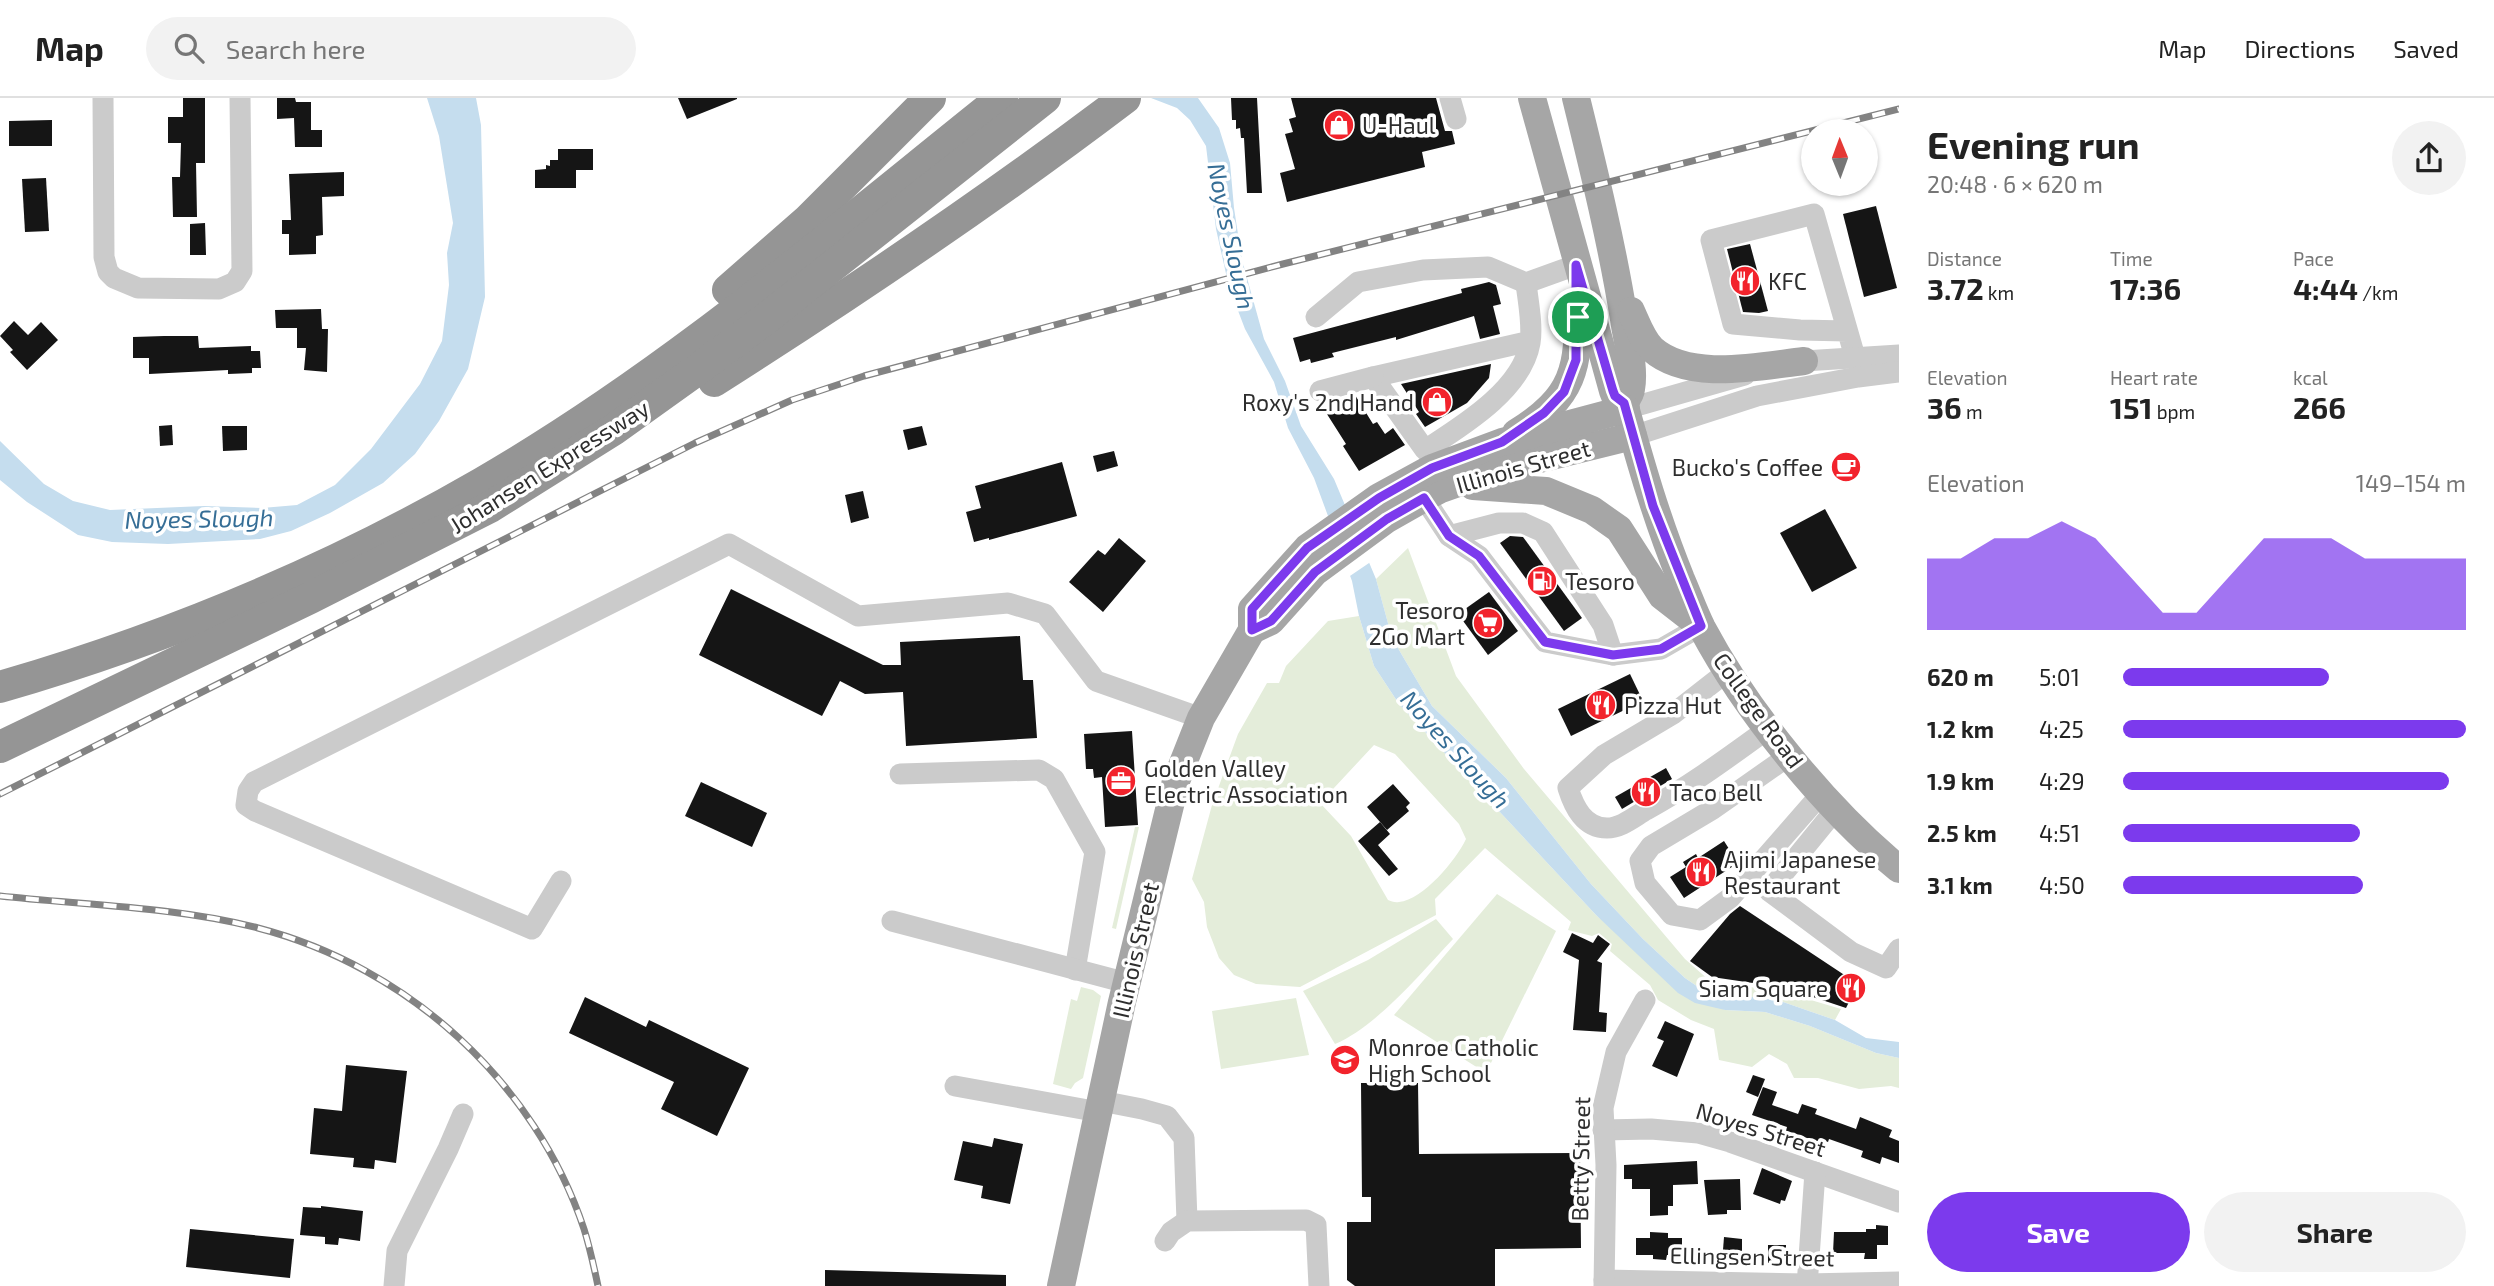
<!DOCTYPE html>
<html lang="en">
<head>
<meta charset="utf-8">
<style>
  :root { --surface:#fff; --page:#f2f2f2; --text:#222; --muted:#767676; --line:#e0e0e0; --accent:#7c3aed }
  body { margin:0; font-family:"Exo 2",sans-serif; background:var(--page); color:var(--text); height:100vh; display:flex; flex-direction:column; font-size:26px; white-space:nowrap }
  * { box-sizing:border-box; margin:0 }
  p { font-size:23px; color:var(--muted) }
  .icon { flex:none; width:38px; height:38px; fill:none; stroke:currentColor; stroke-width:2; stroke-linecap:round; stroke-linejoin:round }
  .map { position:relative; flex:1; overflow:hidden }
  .panel { display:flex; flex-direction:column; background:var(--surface); width:595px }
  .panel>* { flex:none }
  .needle { width:46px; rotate:359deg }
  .buttons { position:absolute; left:1801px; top:21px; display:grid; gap:14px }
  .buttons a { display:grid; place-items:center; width:77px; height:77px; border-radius:50%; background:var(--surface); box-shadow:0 2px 5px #0004; font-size:35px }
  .pin { position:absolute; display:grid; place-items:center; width:60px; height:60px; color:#fff; margin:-30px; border:4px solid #fff; border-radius:50%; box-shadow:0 2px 7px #0007 }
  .round { display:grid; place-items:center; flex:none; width:74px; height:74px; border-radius:37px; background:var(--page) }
  .head { display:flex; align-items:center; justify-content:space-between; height:119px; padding:0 28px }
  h1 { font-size:38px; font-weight:700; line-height:52px }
  .metrics { display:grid; grid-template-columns:repeat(3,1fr); gap:10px; height:119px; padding:7px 28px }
  .metrics div { display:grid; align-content:center }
  .metrics b { font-size:30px; font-weight:700 }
  .metrics small { font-size:19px; font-weight:400 }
  .metrics p { font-size:19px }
  .chart { height:196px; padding:14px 28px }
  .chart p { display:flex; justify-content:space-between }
  .chart svg { width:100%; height:126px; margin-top:7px; fill:var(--accent); opacity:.7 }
  .button { display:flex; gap:14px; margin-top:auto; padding:14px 28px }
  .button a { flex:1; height:80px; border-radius:42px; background:var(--accent); color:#fff; font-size:28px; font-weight:700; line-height:80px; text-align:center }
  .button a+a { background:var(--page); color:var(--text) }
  ul { padding:0 28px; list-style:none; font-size:23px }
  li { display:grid; grid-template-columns:112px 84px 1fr; align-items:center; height:52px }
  li i { height:18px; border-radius:9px; background:var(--accent) }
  header { display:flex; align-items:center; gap:42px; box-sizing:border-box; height:98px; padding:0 35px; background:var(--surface); border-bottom:2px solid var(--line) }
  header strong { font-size:33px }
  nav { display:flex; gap:38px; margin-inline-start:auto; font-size:24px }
  .search { width:490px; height:63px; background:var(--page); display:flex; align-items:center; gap:18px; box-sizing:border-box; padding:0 24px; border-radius:38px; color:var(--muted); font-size:26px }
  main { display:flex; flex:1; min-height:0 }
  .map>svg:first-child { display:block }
</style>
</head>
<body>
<header>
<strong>Map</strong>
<div class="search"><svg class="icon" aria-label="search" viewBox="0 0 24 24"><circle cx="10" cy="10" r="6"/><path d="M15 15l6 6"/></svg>Search here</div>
<nav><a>Map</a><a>Directions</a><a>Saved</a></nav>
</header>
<main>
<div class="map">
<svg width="1899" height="1188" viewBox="0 0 1899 1188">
  <rect width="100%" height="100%" fill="#fff"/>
  <g fill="#e4edda" fill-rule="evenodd">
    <polygon points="1408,450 1456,578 1524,671 1685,861 1710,883 1784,894 1841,911 1835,922 1777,902 1704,893 1685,880 1643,841 1591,786 1506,680 1432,608 1392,540 1376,481"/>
    <path d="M1359,518l15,50 25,38 197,211 30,26 99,69 40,2 45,14 66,27 23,5v30l-8,-2 -32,3 -41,-11h-24l-7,-14 -18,-10 -17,13 -33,-7 -5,-31 -23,-9 -33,-20 -8,-15 -40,-34 2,-7 -13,-11 -7,3 -24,-6 3,-8 -86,-74 -50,51 1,16 -136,72 -44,-3 -22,-9 -15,-17 -12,-31 -3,-25 -12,-23 20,-74 26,-71 29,-51h12l7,-17 42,-45zM1374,647l21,9 64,70 7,15c-10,21 -43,61 -67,63 -4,1 -8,-1 -11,-2l-37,-64 -31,-33z"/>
    <polygon points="1135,729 1139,729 1116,831 1112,830"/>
    <polygon points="1497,796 1556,833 1486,975 1394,917"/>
    <path d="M1436,821l17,20c-31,33 -77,88 -118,105l-32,-53 65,-31z"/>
    <polygon points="1081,889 1093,892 1101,898 1083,980 1075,985 1071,991 1053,986 1071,901 1077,903"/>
    <polygon points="1296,900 1309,957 1221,971 1212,913"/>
  </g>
  <g fill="#c5ddee">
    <polygon points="427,0 476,0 481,27 485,199 468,271 439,323 415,356 383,385 330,415 291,433 260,441 168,446 112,444 78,437 27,404 0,382 0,343 44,386 73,403 110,412 204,408 262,410 297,407 335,387 371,351 420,286 442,243 449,187 447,155 453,125 439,38"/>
    <polygon points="1151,0 1198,0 1219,30 1230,65 1234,110 1242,162 1264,241 1285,283 1301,328 1334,381 1376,481 1392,540 1432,608 1506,680 1591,786 1643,841 1685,880 1704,893 1777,902 1835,922 1866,940 1899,944 1899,960 1876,955 1810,928 1765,914 1725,912 1695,905 1678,895 1596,817 1399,606 1374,568 1359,518 1352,483 1314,380 1288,330 1274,284 1245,231 1229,189 1216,131 1206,48 1190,22 1177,10"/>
  </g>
  <polygon fill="#fff" points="1348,406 1372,463 1347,480 1325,422"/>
  <g fill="#151515">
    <polygon points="183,0 205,0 205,65 196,65 197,119 173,119 172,79 180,79 181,45 168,45 168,19 183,19"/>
    <polygon points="277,0 295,0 296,4 311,4 311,32 322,32 322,49 295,49 294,20 277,21"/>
    <polygon points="678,0 737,0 737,1 687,21"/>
    <polygon points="1231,0 1257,0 1262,95 1247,95 1244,40 1241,40 1240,30 1236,31 1236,22 1232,22"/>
    <polygon points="1291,0 1436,0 1445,33 1452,33 1455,46 1422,54 1425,69 1287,104 1280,75 1295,71 1285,36 1293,34 1289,21 1296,19"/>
    <polygon points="52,22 52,48 9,48 9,23"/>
    <polygon points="558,51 593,51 593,72 576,72 576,90 535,90 535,72 546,71 546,67 550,68 550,62 558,62"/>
    <polygon points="344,74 344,98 322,99 323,137 316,138 316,156 289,157 289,136 282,136 282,122 291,122 289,76"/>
    <polygon points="46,80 49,133 25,134 22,81"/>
    <polygon points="1876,108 1897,190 1864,199 1843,116"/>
    <polygon points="205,125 206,157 190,157 190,126"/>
    <polygon points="1750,146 1768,213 1759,215 1743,214 1727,151"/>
    <polygon points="1489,184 1496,187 1501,206 1493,208 1500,236 1480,241 1474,218 1396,242 1396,239 1332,255 1334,259 1311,265 1310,261 1300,264 1293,240 1462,195 1461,191"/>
    <polygon points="321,211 322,231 328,231 327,274 304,272 306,250 297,250 297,230 276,230 275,212"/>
    <polygon points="14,223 28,237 41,224 58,242 27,272 10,254 13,252 0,238"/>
    <polygon points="164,238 198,238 199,250 251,248 251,253 260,253 261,270 252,270 252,275 228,276 228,272 149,276 149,260 133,260 133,239"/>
    <polygon points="1491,266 1489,280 1467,305 1425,329 1416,316 1419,314 1401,286"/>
    <polygon points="1355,297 1373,326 1377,324 1385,336 1393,330 1405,347 1359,373 1343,348 1346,346 1325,313 1346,300"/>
    <polygon points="172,327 173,347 160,348 159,328"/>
    <polygon points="222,328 247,328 247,352 223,353"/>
    <polygon points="922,328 927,347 908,352 903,332"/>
    <polygon points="1114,353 1118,368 1097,374 1093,358"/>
    <polygon points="1062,364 1077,418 989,442 989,440 974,444 966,414 981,410 975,388"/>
    <polygon points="863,393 869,420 851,425 845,397"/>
    <polygon points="1825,411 1857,470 1812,494 1780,435"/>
    <polygon points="1510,438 1523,439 1582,520 1564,533 1500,445"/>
    <polygon points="1119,440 1146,463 1103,514 1069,484 1098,452 1105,457"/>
    <polygon points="731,491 883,567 901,567 900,544 1020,538 1023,582 1033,582 1037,640 906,648 903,594 865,596 840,583 822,618 699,557"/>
    <polygon points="1489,494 1518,533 1488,557 1458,516"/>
    <polygon points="1630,576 1643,603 1571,638 1558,611"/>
    <polygon points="1132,633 1138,727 1105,729 1102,679 1094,680 1093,671 1086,671 1084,636"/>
    <polygon points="1666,670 1672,681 1622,711 1615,699"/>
    <polygon points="701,684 767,715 752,749 685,718"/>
    <polygon points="1393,686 1410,705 1406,709 1409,713 1387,732 1367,709"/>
    <polygon points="1380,724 1390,736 1378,747 1398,771 1389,778 1358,743"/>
    <polygon points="1724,743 1738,765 1684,800 1670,779 1686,769 1683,764 1696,756 1698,760"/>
    <polygon points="1740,808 1858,886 1846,910 1786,890 1712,879 1690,863 1730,816"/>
    <polygon points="1572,835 1593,845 1598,837 1610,846 1597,863 1602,865 1599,914 1607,915 1606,934 1573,932 1579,862 1563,854"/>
    <polygon points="585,899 646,929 649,922 749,970 717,1038 661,1011 674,984 569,935"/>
    <polygon points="1665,923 1694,936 1677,979 1652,968 1664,943 1657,940"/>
    <polygon points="346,967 407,973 396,1065 375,1062 374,1071 353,1069 354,1060 310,1056 314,1010 342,1013"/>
    <polygon points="1753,977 1765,981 1758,999 1746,994"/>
    <polygon points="1361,985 1418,985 1419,1056 1580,1055 1581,1150 1495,1151 1495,1188 1355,1188 1347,1182 1347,1124 1371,1124 1371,1099 1362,1099"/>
    <polygon points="1763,989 1777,994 1772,1007 1798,1016 1802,1006 1817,1011 1815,1016 1856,1031 1860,1019 1892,1032 1889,1039 1899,1043 1899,1065 1882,1059 1880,1066 1861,1059 1863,1053 1829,1041 1828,1044 1820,1041 1819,1044 1786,1033 1787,1029 1752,1017"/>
    <polygon points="994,1040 1023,1046 1010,1106 981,1100 983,1088 954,1082 963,1043 992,1049"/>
    <polygon points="1697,1063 1698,1086 1673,1087 1673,1108 1668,1108 1668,1117 1650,1118 1650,1091 1632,1091 1632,1081 1624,1081 1624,1067"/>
    <polygon points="1762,1070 1792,1083 1785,1103 1781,1102 1780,1106 1753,1096"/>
    <polygon points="1740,1081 1741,1112 1727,1112 1727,1116 1708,1117 1704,1082"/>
    <polygon points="321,1108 363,1113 360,1143 339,1140 338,1147 325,1146 325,1139 300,1137 303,1109 321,1110"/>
    <polygon points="1876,1127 1888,1128 1888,1147 1877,1147 1877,1161 1864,1161 1865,1155 1833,1155 1834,1134 1866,1134 1866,1131 1876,1131"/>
    <polygon points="190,1131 294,1141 290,1180 186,1169"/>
    <polygon points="1650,1134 1668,1135 1668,1140 1682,1140 1682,1157 1667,1157 1666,1162 1653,1161 1653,1157 1636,1157 1636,1140 1650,1140"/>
    <polygon points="1724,1139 1742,1141 1742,1153 1723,1152"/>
    <rect x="1768" y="1147" width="18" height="18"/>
    <polygon points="825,1172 1006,1177 1006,1188 825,1188"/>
  </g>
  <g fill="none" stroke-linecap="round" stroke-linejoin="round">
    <g stroke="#cbcbcb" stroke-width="21">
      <polyline points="103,0 104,159 108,174 114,180 138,190 219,191 235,184 242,173 240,0"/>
      <polyline points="1450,0 1456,21"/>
      <path d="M1526,185c2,18 7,42 4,60 -8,47 -68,83 -105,107l-52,-73 157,-36"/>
      <polyline points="1316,219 1358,184 1423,172 1488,169 1526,185 1576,167"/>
      <polyline points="1847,233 1800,232 1733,226 1711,142 1814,116 1855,259"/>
      <polyline points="1790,266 1804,263 1899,257"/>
      <polyline points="1320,293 1373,279"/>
      <polyline points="1626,311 1745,277"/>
      <polyline points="1633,338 1757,298 1858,279 1899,274"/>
      <polyline points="1424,400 1449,438 1479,458 1545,544 1613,557 1661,551 1701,528"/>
      <polyline points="1449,438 1499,425 1523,425 1543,434 1603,527 1613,557"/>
      <path d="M1728,573l-55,43 -69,41 -36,33c6,19 16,40 39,40 14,0 27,-11 39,-18 44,-24 83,-53 123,-82"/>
      <polyline points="1790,657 1713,711 1651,748 1640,763 1645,785 1672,817 1700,822 1730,800 1821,696"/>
      <polyline points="900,676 1039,672 1054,681 1095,754 1075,872"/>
      <polyline points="1836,711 1769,793 1851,854 1886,870 1899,851"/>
      <polyline points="561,783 532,831 255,713 246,707 248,693 254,684 729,446 858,518 1008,505 1045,516 1096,583 1201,620"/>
      <polyline points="892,823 1127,885"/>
      <polyline points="955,988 1099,1014"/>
      <polyline points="1101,1003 1142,1011 1167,1018 1184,1040 1187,1123"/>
      <polyline points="1603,1032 1651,1031 1698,1035 1730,1044 1899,1104"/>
      <polyline points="1165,1143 1171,1134 1187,1123 1306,1122 1316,1127 1319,1188"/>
      <polyline points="1604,1182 1807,1186 1899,1184"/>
      <polyline points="394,1188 397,1153 448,1051 463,1016"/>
      <polyline points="1604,1188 1606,1067 1603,1010 1616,954 1645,902"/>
      <polyline points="1807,1188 1815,1074"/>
    </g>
    <g stroke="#a6a6a6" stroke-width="28">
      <path d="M1532,0l81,293 2,5 9,7c17,62 33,117 57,176 7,16 13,33 21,49 44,83 124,181 197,241"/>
      <path d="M1576,0c18,73 36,146 48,221 3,22 11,48 7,70 0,4 -4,10 -7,14"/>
      <path d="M1631,213c6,13 11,28 21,38 37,33 108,17 152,12"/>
      <path d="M1516,335c58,-36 64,-65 61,-130"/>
      <polyline points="1473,388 1546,393 1592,412 1619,431 1662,498 1698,526"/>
      <polyline points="1252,532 1271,523 1315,474 1387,421 1424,400 1441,391 1495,372 1633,338"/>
      <polyline points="1061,1188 1122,904 1176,683 1201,620 1252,532 1252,511 1307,450 1379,399 1432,370 1502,344 1626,311"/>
    </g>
    <g stroke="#959595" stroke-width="32">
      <polyline points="728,192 808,122 930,0"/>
      <path d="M714,283c140,-89 278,-182 411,-283"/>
      <path d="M0,589c168,-49 330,-116 482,-204 187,-108 352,-251 520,-385"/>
      <polyline points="0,649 310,500 490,409 613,332 701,269 768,219 1045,0"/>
    </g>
    <g stroke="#838383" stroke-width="7">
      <g id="rail">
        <polyline points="0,696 695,345 792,302 864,278 1283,166 1899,11"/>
        <path d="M0,798c83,9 178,11 258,32 150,39 277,154 326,301 6,19 10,38 14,57"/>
      </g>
    </g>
    <use href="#rail" stroke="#fff" stroke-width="4.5" stroke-dasharray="13" stroke-linecap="butt"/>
  </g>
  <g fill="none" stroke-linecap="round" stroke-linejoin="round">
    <g stroke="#fff" stroke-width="14">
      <polygon id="route" points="1576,167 1613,293 1615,298 1624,305 1653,408 1701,528 1661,551 1613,557 1545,544 1479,458 1449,438 1424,400 1387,421 1315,474 1271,523 1252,532 1252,511 1307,450 1379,400 1432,370 1502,344 1544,315 1564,294 1576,262"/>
    </g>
    <use href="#route" stroke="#7c3aed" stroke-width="9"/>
  </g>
  <defs>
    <g id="shop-disc" transform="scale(1.575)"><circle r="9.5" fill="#f2232c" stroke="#fff"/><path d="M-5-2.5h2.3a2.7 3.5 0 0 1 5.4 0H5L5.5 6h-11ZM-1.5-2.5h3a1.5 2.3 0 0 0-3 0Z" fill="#fff"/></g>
    <g id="restaurant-disc" transform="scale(1.575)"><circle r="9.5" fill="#f2232c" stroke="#fff"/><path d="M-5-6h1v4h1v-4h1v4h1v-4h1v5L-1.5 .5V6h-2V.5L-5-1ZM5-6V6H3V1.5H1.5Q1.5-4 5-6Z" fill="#fff"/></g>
    <g id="cafe-disc" transform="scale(1.575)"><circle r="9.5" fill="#f2232c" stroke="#fff"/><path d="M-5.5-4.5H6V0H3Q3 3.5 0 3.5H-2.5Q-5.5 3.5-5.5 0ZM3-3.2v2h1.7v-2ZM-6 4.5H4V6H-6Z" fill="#fff"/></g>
    <g id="fuel-disc" transform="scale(1.575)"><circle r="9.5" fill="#f2232c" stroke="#fff"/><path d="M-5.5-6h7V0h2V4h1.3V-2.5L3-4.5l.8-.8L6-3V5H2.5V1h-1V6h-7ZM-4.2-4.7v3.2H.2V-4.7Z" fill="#fff"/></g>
    <g id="supermarket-disc" transform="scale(1.575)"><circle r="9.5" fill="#f2232c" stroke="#fff"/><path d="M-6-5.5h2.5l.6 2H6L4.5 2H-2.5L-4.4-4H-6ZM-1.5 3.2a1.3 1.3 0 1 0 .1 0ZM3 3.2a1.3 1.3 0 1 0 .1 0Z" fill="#fff"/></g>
    <g id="office-disc" transform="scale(1.575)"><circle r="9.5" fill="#f2232c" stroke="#fff"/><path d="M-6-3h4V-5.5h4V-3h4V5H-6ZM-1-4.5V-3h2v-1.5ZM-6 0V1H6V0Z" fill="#fff"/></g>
    <g id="school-disc" transform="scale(1.575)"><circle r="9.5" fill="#f2232c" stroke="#fff"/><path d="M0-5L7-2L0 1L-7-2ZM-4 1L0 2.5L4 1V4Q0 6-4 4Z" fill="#fff"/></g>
  </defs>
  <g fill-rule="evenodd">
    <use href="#shop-disc" x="1339" y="27"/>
    <use href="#restaurant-disc" x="1745" y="183"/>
    <use href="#shop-disc" x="1437" y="304"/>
    <use href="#cafe-disc" x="1846" y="369"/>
    <use href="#fuel-disc" x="1542" y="483"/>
    <use href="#supermarket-disc" x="1488" y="525"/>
    <use href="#restaurant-disc" x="1601" y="607"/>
    <use href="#office-disc" x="1121" y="683"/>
    <use href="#restaurant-disc" x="1646" y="694"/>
    <use href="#restaurant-disc" x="1701" y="774"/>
    <use href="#restaurant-disc" x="1851" y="890"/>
    <use href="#school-disc" x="1345" y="962"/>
  </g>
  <g text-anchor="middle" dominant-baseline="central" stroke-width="7" stroke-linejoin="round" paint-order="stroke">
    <g font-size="23" fill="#2e2e2e" stroke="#fff" text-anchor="start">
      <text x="1362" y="27">U-Haul</text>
      <text x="1768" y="183">KFC</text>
      <text x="1414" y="304" text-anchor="end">Roxy's 2nd Hand</text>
      <text x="1823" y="369" text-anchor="end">Bucko's Coffee</text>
      <text x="1565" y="483">Tesoro</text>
      <text x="1465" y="512" text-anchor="end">Tesoro<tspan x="1465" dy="26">2Go Mart</tspan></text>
      <text x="1624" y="607">Pizza Hut</text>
      <text x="1144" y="670">Golden Valley<tspan x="1144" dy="26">Electric Association</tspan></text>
      <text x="1669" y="694">Taco Bell</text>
      <text x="1724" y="761">Ajimi Japanese<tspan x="1724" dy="26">Restaurant</tspan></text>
      <text x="1828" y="890" text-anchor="end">Siam Square</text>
      <text x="1368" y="949">Monroe Catholic<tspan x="1368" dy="26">High School</tspan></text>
    </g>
    <g font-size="23" fill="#2e2e2e" stroke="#fff">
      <text transform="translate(549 368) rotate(-32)">Johansen Expressway</text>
      <text transform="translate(1523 368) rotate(-16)">Illinois Street</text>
      <text transform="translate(1759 612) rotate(54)">College Road</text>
      <text transform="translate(1135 852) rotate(-77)">Illinois Street</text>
      <text transform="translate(1761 1031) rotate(17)">Noyes Street</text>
      <text transform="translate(1580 1061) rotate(-89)">Betty Street</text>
      <text transform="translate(1752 1158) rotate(1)">Ellingsen Street</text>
    </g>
    <g font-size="24" font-style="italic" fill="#366e96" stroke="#fff">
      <text transform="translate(1232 138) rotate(78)">Noyes Slough</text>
      <text transform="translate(199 420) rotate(-1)">Noyes Slough</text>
      <text transform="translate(1456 651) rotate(48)">Noyes Slough</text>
    </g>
  </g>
</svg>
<div class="buttons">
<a><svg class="needle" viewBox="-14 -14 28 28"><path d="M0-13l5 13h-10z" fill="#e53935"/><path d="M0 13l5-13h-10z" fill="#767676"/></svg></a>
</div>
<div class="pin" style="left:1578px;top:219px;background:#1e9e55"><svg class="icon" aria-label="arrive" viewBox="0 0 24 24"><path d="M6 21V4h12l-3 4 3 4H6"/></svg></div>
</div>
<section class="panel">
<div class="head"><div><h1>Evening run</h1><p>20:48 · 6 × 620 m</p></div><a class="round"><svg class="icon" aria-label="share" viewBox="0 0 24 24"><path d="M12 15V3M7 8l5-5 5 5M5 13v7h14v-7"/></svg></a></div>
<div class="metrics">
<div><p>Distance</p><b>3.72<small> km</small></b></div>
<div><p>Time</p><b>17:36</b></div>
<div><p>Pace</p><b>4:44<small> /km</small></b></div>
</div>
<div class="metrics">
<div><p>Elevation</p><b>36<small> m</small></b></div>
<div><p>Heart rate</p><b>151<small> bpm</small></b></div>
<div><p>kcal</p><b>266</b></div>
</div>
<div class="chart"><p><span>Elevation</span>149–154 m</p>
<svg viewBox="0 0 160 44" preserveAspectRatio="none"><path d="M0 44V19L10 19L20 12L30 12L40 6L50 12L60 25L70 38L80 38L90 25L100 12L110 12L120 12L130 19L140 19L150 19L160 19V44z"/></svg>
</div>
<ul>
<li><b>620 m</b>5:01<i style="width:60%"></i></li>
<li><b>1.2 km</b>4:25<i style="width:100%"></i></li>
<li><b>1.9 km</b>4:29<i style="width:95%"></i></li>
<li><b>2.5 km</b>4:51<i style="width:69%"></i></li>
<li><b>3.1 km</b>4:50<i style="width:70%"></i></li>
</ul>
<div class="button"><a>Save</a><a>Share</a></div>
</section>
</main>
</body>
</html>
